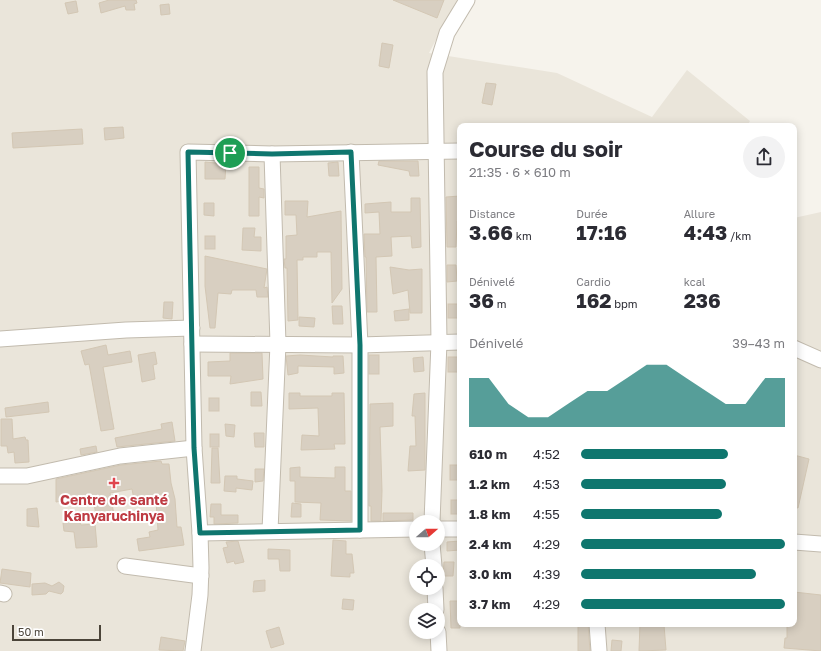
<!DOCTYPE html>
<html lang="fr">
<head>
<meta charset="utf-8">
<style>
  :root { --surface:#fff; --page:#f2f2f3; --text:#2b2b33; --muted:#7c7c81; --accent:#0f766e }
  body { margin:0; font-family:"Golos Text",sans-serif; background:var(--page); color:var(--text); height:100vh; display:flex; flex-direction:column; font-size:15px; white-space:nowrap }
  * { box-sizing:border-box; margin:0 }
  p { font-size:13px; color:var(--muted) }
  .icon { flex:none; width:22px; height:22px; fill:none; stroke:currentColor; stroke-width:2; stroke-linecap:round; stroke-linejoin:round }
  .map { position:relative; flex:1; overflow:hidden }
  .details { position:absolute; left:457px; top:123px; width:340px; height:504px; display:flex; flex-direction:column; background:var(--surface); border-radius:8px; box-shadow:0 2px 10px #0003 }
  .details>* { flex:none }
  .needle { width:26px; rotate:70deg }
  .buttons { position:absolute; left:409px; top:515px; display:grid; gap:8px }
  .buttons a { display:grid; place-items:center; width:36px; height:36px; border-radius:50%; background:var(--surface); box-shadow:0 2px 10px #0003; font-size:20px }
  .scale { position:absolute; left:12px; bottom:10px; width:89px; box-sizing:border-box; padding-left:4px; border:2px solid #4b4439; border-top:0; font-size:11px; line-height:14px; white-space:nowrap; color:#4b4439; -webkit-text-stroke:3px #fff; paint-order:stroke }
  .pin { position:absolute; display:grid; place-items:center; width:34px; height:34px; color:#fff; margin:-17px; border:2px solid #fff; border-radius:50%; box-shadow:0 1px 4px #0007 }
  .round { display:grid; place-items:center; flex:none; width:42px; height:42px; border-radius:21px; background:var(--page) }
  .overview { display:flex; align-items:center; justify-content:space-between; height:68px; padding:0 12px }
  h1 { font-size:22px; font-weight:700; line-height:30px }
  .metrics { display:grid; grid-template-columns:repeat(3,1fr); gap:6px; height:68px; padding:4px 12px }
  .metrics div { display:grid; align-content:center }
  .metrics b { font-size:20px; font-weight:700 }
  .metrics small { font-size:11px; font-weight:400 }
  .metrics p { font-size:11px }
  .chart { height:112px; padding:8px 12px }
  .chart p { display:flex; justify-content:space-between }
  .chart svg { width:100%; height:72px; margin-top:4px; fill:var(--accent); opacity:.7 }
  ul { padding:0 12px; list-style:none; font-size:13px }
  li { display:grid; grid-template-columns:64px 48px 1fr; align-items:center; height:30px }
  li i { height:10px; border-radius:5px; background:var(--accent) }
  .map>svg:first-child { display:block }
</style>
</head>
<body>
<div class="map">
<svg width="821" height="651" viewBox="0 0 821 651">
  <rect width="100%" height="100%" fill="#f6f3ec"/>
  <path fill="#eae5da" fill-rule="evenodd" d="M0,0h457l-28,53 128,20 95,44 35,-47 63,51 -3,5h-287v498h334v-406l27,-6v439h-821zM416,522h22v22h-22zM416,566h22v22h-22zM416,610h22v22h-22z"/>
  <g fill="#d8cfc1" stroke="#d3c7b4">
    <polygon points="109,0 136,0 137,3 134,4 135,10 126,10 125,6 101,13 99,3"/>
    <polygon points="393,0 444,0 437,18"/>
    <polygon points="76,1 78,12 68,14 65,3"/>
    <polygon points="169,4 170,14 161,15 160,5"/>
    <polygon points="382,43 393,45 389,68 379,66"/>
    <polygon points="486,83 496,84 492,105 482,103"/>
    <polygon points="123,127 124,138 105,140 104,128"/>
    <polygon points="82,129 83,144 13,148 12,133"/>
    <polygon points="379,161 418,161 419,176 410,176 409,171 378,165"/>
    <polygon points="205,162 226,164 225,179 205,179"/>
    <polygon points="338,162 339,176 329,176 328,163"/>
    <polygon points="249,167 259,167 259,188 264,189 264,198 259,197 259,216 249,216"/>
    <polygon points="460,196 460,221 457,221 456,247 447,247 446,197"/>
    <polygon points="411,198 420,198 421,247 412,248 411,236 391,237 392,256 376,257 377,312 367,312 366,257 365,257 364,234 380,234 379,212 365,213 365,204 391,202 391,212 411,212"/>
    <polygon points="285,201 308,201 307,217 341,211 342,289 332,303 331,252 317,252 317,257 303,257 303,260 297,260 298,320 288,321 287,268 285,268 284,259 286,259 286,236 297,235 296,215 285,215"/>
    <polygon points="204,203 214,203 214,216 204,215"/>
    <polygon points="243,228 255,228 254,237 261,237 261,251 242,250"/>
    <rect x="205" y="236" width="10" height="13"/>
    <polygon points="205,256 267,269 264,288 267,287 268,297 257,297 256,290 232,290 231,294 218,293 215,328 210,328 205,286"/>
    <polygon points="447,265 456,265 457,281 447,282"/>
    <polygon points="390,267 409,270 422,269 422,313 410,313 408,290 393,294"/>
    <polygon points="164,302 173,302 172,319 163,318"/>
    <rect x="448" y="304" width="10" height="14"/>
    <polygon points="332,306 342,306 343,324 333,324"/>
    <polygon points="409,309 409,320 395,321 394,311"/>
    <polygon points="299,317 315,318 314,327 299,326"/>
    <polygon points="106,345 108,355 130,351 132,362 103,367 114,429 101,431 89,364 85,365 81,351"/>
    <polygon points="155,352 157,364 153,365 155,379 142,382 138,355"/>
    <polygon points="230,353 262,353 263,379 230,384 231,376 208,376 208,362 230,361"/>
    <polygon points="300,355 333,357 333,356 343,356 344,373 334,374 334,367 298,366 298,373 288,375 286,356"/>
    <rect x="369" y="355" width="10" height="19"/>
    <polygon points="423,357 424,371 414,372 413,358"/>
    <rect x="448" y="357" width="10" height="15"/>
    <polygon points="251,392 261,392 262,406 251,406"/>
    <polygon points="289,393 300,393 300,396 332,396 332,393 344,393 345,444 334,444 335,449 301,450 302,435 319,436 318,408 289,409"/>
    <polygon points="425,393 425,470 408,471 410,446 416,446 415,416 412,416 414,394"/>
    <rect x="209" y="398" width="10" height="13"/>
    <polygon points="48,402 49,412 6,417 5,408"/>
    <polygon points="393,403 393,426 380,427 382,491 381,521 371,521 371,506 369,506 370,404"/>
    <polygon points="1,419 12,419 13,439 25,437 26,440 28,440 29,462 15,463 14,452 8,453 7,446 1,446"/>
    <polygon points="172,422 175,441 117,447 115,438 162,429 161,424"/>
    <polygon points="225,424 235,425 234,437 226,436"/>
    <polygon points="254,433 264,433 264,447 255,447"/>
    <rect x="210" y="434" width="9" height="13"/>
    <polygon points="96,446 97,452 81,455 80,449"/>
    <polygon points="212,448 218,448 220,483 211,483"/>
    <polygon points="794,455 809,459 798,508 794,507"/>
    <polygon points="161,461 162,464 169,464 171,483 175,499 177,527 181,527 184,545 139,551 137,539 150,537 149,532 158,530 156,501 135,505 132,489 110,493 115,520 97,522 93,497 87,498 87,496 56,502 56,479 121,465"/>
    <rect x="450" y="465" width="10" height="15"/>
    <polygon points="300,467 300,477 335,478 335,467 345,467 345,491 351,491 351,521 320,520 321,503 295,502 295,481 290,481 290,468"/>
    <polygon points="255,469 264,469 263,481 255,482"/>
    <polygon points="225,476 237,476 237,479 253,481 252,490 236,488 236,492 224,491"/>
    <rect x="451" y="500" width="9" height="14"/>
    <polygon points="292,503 301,504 301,517 291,517"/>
    <polygon points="211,504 221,504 221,515 238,515 238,523 214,524 214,517 210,517"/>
    <polygon points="37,508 39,527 27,526 27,509"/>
    <polygon points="383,513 413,513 413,520 383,521"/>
    <polygon points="78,518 81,525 95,524 97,547 76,548 74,532 64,531 63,523"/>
    <polygon points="333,540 346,541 346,554 352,554 354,573 350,573 350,577 331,576"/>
    <polygon points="238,541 244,562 235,564 234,561 227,563 223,548 228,547 226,542"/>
    <polygon points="460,541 460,550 447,551 447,542"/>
    <polygon points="268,549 290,550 290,571 280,571 279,559 268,559"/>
    <polygon points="444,562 454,562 453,576 443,576"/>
    <polygon points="2,569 31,573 30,587 0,583"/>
    <polygon points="265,580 265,591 253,592 254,581"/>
    <polygon points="59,582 64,586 63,592 61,594 49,591 46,594 32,595 32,584 45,583 52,586"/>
    <polygon points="794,592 821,595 821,651 784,648 785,638 787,638 787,624 795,624 796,603 794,603"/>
    <polygon points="343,599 354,600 353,610 342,609"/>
    <polygon points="450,601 460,601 460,628 451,628"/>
    <polygon points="578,624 588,624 590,651 578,651"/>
    <polygon points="640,624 664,625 666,650 639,651"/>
    <polygon points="279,627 284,644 271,648 266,631"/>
    <polygon points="161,637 185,641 183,651 159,650"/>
    <polygon points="612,640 622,641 621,651 611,651"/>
  </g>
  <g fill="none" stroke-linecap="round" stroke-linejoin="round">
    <g stroke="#c2bbae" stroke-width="17">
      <g id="minor">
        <polyline points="351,152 360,345 360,530"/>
        <polyline points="0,339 126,330 192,328"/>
        <polyline points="192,344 360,345 460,342"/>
        <polyline points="794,348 821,360"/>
        <polyline points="0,476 27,476 120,456 194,448"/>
        <polyline points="432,522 439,342 435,72 447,33 467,0"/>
        <polyline points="438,529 460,529"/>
        <polyline points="270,531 278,344 272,154"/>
        <polyline points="200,533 416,529"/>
        <polyline points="794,542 821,544"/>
        <polyline points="432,544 434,566"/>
        <polyline points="125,566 201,576"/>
        <polyline points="435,588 436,610"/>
        <polyline points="0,593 4,594"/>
        <polyline points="597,624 599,651"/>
        <polyline points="438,632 439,651"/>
        <polyline points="193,651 200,595 201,568 200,533 194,448 188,152 272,154 460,151"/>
      </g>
    </g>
    <use href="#minor" stroke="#fff" stroke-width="15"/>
  </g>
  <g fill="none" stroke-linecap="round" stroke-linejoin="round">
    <g stroke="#fff" stroke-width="8">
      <polygon id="route" points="188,152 272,154 351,152 360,345 360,530 200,533 194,448"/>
    </g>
    <use href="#route" stroke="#0f766e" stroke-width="5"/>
  </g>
  <path fill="#e0444e" stroke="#fff" stroke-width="1.5" d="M112 477h4v4h4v4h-4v4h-4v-4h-4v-4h4z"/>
  <g text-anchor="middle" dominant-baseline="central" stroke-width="4" stroke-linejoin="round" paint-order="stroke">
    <g font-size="14" font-weight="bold" fill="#be3a42" stroke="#fff">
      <text x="114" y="499">Centre de santé<tspan x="114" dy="16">Kanyaruchinya</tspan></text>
    </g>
  </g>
</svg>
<div class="buttons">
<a><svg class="needle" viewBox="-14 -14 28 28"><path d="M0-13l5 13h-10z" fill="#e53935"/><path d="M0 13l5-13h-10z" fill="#7c7c81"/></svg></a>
<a><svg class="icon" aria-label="locate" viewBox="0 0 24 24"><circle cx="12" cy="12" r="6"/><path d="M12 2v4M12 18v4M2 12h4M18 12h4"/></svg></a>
<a><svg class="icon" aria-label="layers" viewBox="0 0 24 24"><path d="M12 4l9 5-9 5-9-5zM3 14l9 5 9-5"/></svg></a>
</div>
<div class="scale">50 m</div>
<div class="pin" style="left:230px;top:153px;background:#1e9e55"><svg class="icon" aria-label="arrive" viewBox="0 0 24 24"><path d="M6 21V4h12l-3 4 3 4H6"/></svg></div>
<section class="details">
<div class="overview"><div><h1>Course du soir</h1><p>21:35 · 6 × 610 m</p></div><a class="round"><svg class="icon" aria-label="share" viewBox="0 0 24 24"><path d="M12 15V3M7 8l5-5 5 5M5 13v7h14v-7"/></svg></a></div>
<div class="metrics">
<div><p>Distance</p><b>3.66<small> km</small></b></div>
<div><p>Durée</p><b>17:16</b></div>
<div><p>Allure</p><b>4:43<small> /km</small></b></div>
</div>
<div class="metrics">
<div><p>Dénivelé</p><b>36<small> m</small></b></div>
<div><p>Cardio</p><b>162<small> bpm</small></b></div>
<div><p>kcal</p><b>236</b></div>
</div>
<div class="chart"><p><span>Dénivelé</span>39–43 m</p>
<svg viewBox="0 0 160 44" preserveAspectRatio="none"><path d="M0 44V14L10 14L20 30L30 38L40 38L50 30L60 22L70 22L80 14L90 6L100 6L110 14L120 22L130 30L140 30L150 14L160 14V44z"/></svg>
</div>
<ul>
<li><b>610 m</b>4:52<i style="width:72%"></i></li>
<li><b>1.2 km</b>4:53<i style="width:71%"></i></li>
<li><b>1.8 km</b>4:55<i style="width:69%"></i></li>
<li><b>2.4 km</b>4:29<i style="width:100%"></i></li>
<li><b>3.0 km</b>4:39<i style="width:86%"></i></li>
<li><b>3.7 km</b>4:29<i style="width:100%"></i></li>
</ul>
</section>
</div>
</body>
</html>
